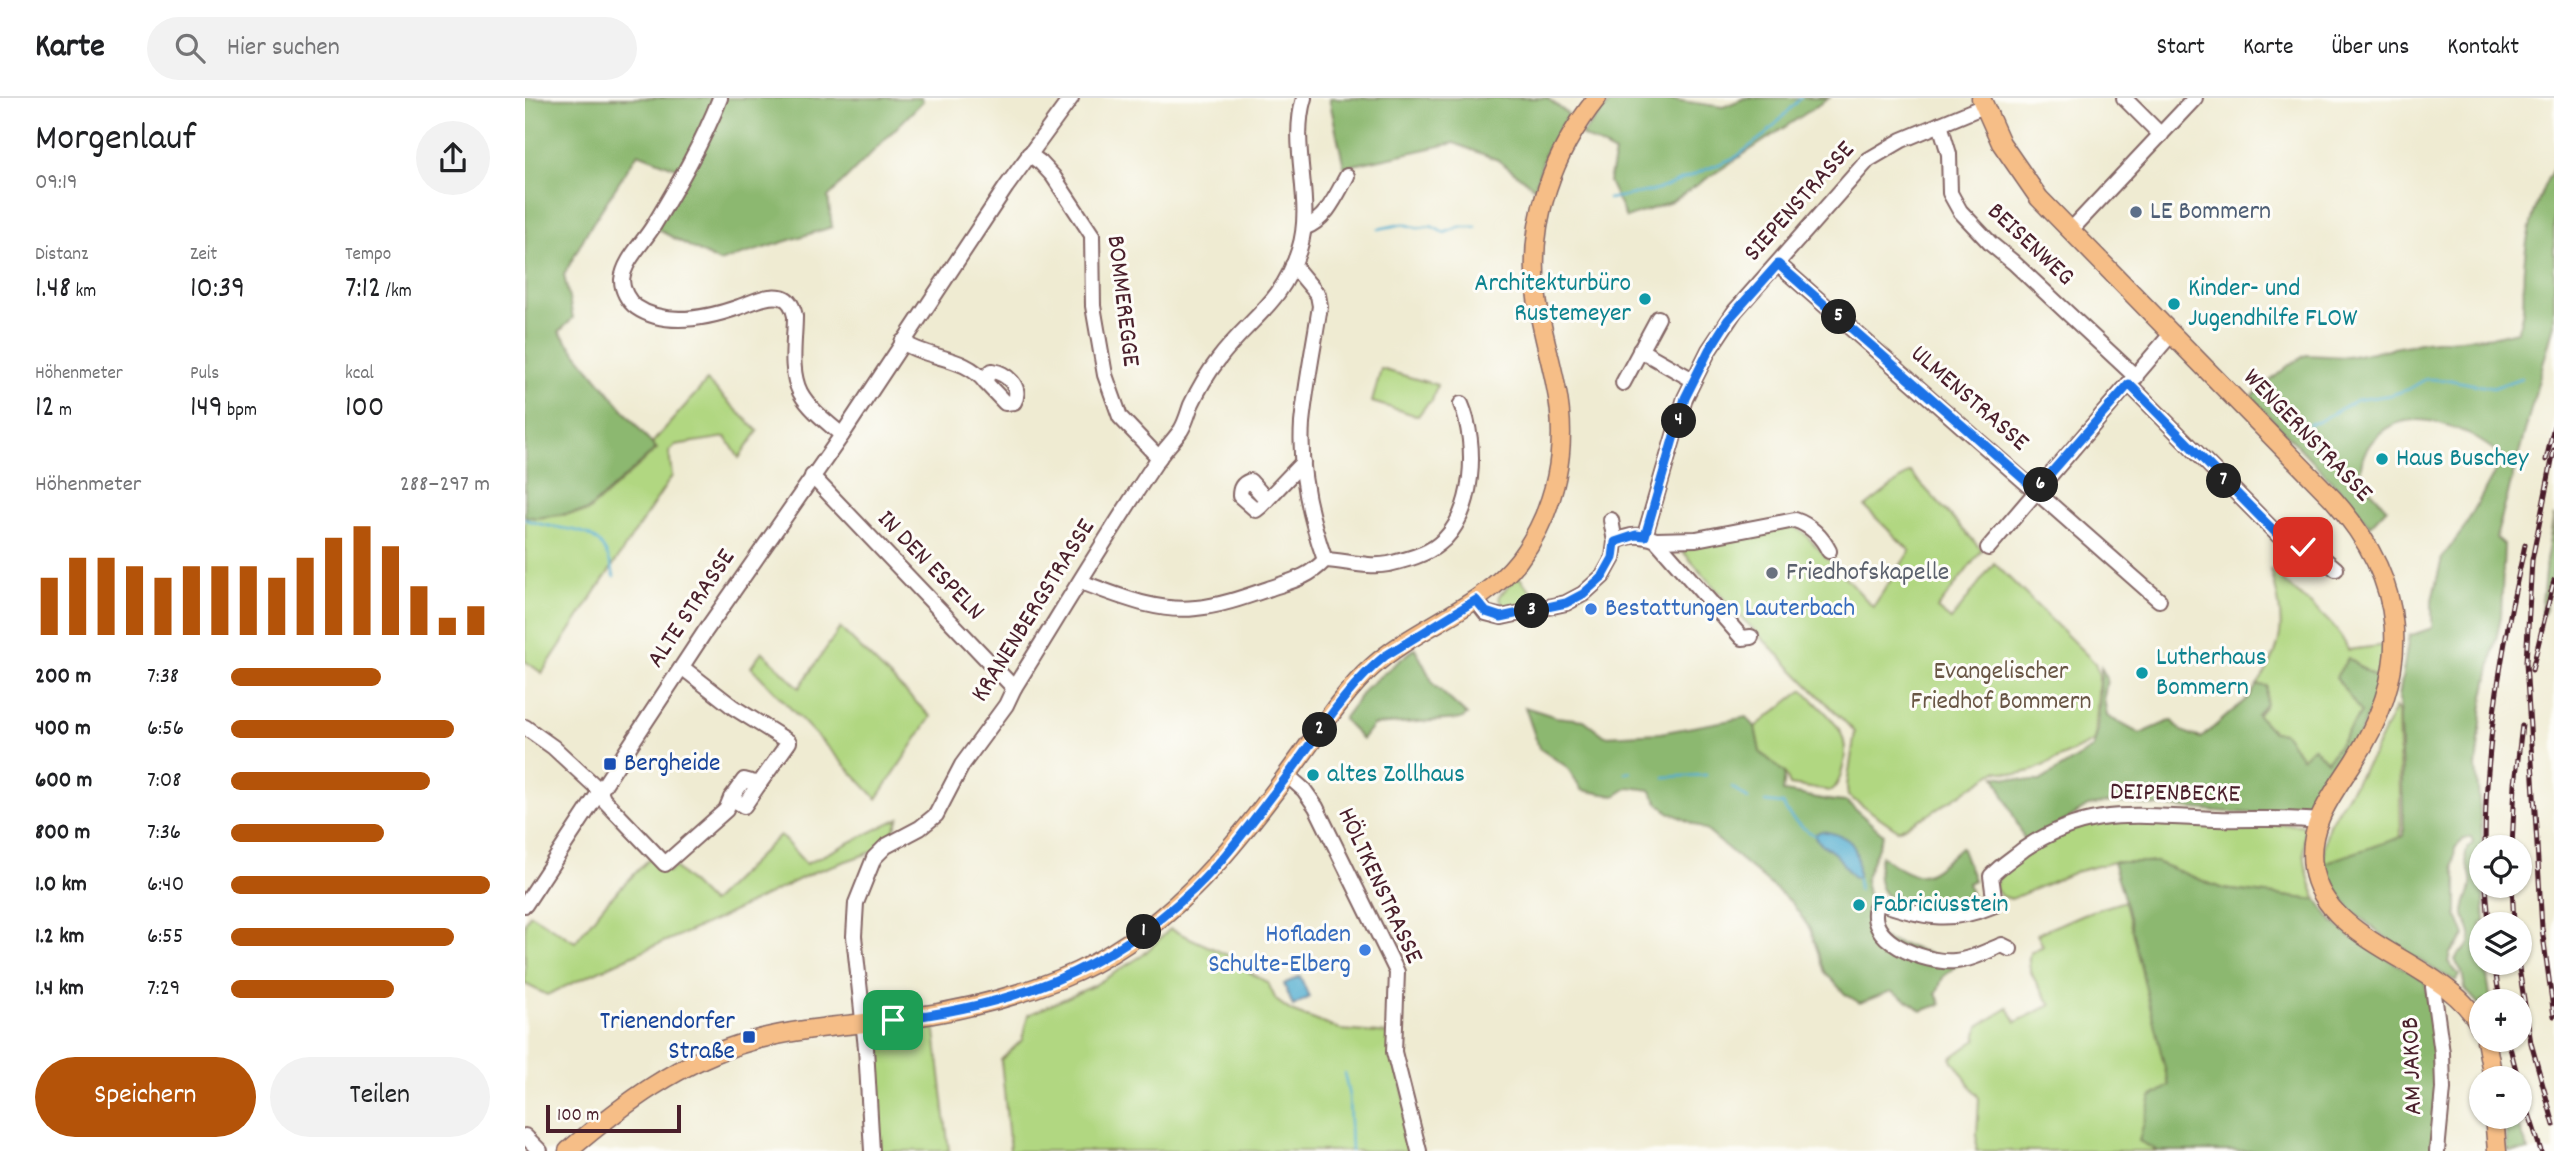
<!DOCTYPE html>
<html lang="de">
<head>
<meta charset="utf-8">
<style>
  :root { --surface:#fff; --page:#f2f2f2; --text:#202124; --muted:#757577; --line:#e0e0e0; --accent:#b45309 }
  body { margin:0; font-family:Dekko,sans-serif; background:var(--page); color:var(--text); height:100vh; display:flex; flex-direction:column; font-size:26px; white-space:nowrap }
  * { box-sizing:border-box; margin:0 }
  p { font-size:23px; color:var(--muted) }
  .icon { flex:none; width:38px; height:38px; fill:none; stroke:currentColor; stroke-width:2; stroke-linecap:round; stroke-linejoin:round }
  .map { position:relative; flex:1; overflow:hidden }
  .side { display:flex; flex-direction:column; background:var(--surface); width:525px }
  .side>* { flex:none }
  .controls { position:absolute; left:1944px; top:737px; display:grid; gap:14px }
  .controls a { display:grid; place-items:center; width:63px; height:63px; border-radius:50%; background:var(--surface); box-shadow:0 2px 5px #0004; font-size:35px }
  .scale { position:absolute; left:21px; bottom:18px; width:135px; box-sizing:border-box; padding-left:7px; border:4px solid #4a1f2b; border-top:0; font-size:19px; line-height:24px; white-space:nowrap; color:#4a1f2b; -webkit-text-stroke:5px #fdfcf7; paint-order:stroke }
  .pin { position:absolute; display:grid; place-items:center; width:60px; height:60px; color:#fff; margin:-30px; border-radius:14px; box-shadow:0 4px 10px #0006 }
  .km { position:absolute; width:35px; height:35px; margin:-18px; border-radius:50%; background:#222; color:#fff; font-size:19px; line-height:35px; text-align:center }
  .round { display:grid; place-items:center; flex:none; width:74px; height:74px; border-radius:37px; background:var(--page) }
  .headline { display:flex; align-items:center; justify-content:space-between; height:119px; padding:0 35px }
  h1 { font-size:38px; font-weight:600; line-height:52px }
  .stats { display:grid; grid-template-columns:repeat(3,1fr); gap:10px; height:119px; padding:7px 35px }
  .stats div { display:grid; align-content:center }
  .stats b { font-size:30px; font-weight:600 }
  .stats small { font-size:19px; font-weight:400 }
  .stats p { font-size:19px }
  .chart { height:196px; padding:14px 35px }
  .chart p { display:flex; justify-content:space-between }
  .chart svg { width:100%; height:126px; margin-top:7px; stroke:var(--accent); stroke-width:6 }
  .primary-button { display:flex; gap:14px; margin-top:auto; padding:14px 35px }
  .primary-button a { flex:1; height:80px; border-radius:42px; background:var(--accent); color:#fff; font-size:28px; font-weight:600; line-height:80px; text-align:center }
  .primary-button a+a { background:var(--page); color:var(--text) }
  ul { padding:0 35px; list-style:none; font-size:23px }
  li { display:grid; grid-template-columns:112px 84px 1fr; align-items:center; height:52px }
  li i { height:18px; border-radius:9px; background:var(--accent) }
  header { display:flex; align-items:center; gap:42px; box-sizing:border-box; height:98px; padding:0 35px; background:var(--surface); border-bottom:2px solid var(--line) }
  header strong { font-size:33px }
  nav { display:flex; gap:38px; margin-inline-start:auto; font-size:24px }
  .search { width:490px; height:63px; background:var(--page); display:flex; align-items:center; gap:18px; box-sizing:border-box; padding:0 24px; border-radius:38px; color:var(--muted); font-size:26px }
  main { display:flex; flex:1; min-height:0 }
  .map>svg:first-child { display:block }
</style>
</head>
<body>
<header>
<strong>Karte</strong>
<div class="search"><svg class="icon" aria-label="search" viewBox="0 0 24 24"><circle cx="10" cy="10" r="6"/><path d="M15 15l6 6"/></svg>Hier suchen</div>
<nav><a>Start</a><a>Karte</a><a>Über uns</a><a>Kontakt</a></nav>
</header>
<main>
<section class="side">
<div class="headline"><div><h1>Morgenlauf</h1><p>09:19</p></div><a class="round"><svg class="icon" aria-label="share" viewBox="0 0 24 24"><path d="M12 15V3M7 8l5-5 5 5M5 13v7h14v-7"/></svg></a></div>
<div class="stats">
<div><p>Distanz</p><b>1.48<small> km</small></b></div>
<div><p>Zeit</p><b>10:39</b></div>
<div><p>Tempo</p><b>7:12<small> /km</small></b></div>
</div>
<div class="stats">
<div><p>Höhenmeter</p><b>12<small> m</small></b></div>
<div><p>Puls</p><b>149<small> bpm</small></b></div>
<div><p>kcal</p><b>100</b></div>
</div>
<div class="chart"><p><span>Höhenmeter</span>288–297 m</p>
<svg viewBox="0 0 160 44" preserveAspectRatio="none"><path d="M5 44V24M15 44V17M25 44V17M35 44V20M45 44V24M55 44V20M65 44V20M75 44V20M85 44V24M95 44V17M105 44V10M115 44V6M125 44V13M135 44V27M145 44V38M155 44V34"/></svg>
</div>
<ul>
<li><b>200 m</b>7:38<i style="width:58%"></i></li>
<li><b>400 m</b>6:56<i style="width:86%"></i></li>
<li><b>600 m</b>7:08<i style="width:77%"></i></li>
<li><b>800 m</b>7:36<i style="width:59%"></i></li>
<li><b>1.0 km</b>6:40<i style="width:100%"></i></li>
<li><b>1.2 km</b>6:55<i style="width:86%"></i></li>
<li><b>1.4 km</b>7:29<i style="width:63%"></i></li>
</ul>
<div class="primary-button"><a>Speichern</a><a>Teilen</a></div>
</section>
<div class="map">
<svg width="2029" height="1053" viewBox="0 0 2029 1053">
  <rect width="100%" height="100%" fill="#fdfcf7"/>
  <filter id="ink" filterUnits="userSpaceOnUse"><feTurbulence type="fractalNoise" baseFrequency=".0143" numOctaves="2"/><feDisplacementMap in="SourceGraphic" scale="14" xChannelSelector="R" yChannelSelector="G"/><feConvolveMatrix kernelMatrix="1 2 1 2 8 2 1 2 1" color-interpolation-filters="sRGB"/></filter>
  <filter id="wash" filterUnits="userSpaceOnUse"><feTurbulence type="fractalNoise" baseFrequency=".00686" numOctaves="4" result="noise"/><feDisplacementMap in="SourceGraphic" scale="28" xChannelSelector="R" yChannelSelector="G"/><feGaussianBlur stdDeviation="1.57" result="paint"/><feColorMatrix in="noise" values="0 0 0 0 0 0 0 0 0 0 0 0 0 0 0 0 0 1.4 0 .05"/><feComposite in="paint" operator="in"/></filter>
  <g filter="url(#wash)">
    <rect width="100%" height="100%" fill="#efebd2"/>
    <g fill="#b1d781" stroke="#7e7b56" stroke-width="2">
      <polygon points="856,271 912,287 907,303 902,306 893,318 847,304"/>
      <polygon points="182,283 233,333 214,360 201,339 150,347 144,354 147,378 17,575 0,563 0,418 11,420 62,414 132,351 127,345"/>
      <polygon points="1385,374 1457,452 1412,511 1426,522 1469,465 1570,565 1574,578 1570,643 1507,673 1492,676 1471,673 1403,717 1373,732 1323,698 1322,688 1330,634 1209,512 1153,448 1267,428 1279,435 1348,509 1385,453 1340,409"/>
      <path d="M1746,471c22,25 66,50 77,81l39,-5 -4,34 -8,-2 -26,-18 12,54 -34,48 -25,-3 -18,-25 -11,-1 -16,-17 9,-11 1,-17 -10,-2c32,-44 26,-68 14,-116z"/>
      <path d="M993,478l23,28c-14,2 -41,12 -42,-8z"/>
      <polygon points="315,530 406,619 352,701 226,569 237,553 274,590"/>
      <path d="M1278,592c23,25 50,39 40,77 -3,9 -4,18 -12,24l-41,-6 -5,-12 -25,-21 -5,-25z"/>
      <polygon points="1870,610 1873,613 1876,740 1799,765 1799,747 1804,726 1847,658"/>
      <polygon points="374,720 363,745 347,754 289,774 189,823 119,852 22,897 0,886 0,825 5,816 50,844 79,807 128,757 144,774 150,769 186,805 255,737 281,766"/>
      <path d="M1580,720l196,7 4,4c-3,26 1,47 12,71l-94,-11 -67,-27h-43l-38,10 -64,27 -10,-3 -6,-8c7,-37 78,-58 110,-70z"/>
      <path d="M1600,803l45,185 -31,54 19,11h-182l3,-53 -28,-40 25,-18 3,-14 29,-18 8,14 35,-17c-9,-15 -27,-34 -21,-52l13,-7 -6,-12 46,-20z"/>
      <polygon points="645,831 729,869 724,874 743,885 751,902 766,913 816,932 865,936 892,1053 485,1053 476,962 497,942 503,917 568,888 618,857"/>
      <polygon points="409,926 424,1053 352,1053 346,948 351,938 359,934"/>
    </g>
    <g fill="#8cb86f" stroke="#6b6c4d" stroke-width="2">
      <polygon points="0,0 396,0 398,3 303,99 307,129 194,164 128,129 159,73 113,55 62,134 39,177 48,220 34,234 131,351 62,413 11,420 0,418"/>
      <polygon points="804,0 1022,0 1043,16 1020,55 1010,90 973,62 929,45 819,69"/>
      <polygon points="1089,0 1135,0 1198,9 1220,0 1304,0 1146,104 1101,120 1084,84 1090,55 1056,37"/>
      <path d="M2029,69v157l-58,214 8,7 -3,71 -17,80 -8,71 6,67 -1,52h2l2,36 -4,2v38l4,1 6,38h-10v6l-16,-18 -3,-17 -7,-12c3,-9 15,-10 16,-21 2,-10 -8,-18 -7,-27 0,-11 9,-21 7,-33 -1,-13 -13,-23 2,-36l-2,-6 -7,2 -9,9 -2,18 4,14v35l8,21 -15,17 -2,9 11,13 -3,6c-30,-14 -90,-54 -111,-79 -9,-12 -14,-26 -21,-39l80,-27 -5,-139 10,-61 23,-8v-28l10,-42 21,-28 40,-73c-32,-26 -90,-56 -126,-21 -13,13 -17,26 -17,43l27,29 -17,18 -27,-33 -92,-96 38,-32 17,-10 41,2 78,-15 71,-6 21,-5c10,-21 5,-42 7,-64 2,-34 13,-71 30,-100z"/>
      <polygon points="2029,417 2029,469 2019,516 2016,516 2021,463"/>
      <polygon points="890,550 909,587 942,617 936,621 848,627 837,641 818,621 842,589"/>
      <polygon points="1823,560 1850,579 1858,581 1832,642 1784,718 1704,714 1587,704 1563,708 1502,747 1470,678 1506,683 1515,683 1568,650 1573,631 1576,569 1582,581 1579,600 1582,618 1615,636 1647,622 1656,633 1676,640 1725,598 1732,587 1742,588 1741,606 1732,617 1748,634 1759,635 1777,660 1788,649 1802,663 1836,615 1811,579"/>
      <path d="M1000,609l31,10 28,3 21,16 55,-3 87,-16 8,10 5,25 25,21 -2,19c22,2 42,10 64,10l36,32 -18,46 4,19 -2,16 14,23 79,25 -17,14 -7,17 5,10 -20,7 -9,-8 -21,-12 -31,12 -15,-9 -20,-22 -15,-43 -18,-26 -86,-73 -37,-18 -9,-7 -10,-15 -21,-3 -14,9 -33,-6 -15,-23 -28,-19z"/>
      <path d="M1436,749l13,33 -6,3 7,26c-12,2 -27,7 -39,6 -7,-1 -15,-5 -22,-7 -30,-8 -41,-19 -33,-52 42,30 44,23 80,-9z"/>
      <polygon points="1588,764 1631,764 1698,791 1792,802 1807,823 1826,839 1900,883 1913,975 1907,1053 1633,1053 1614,1043 1626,999 1644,988 1600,803"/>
      <polygon points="1979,1019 1990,1019 2004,1053 1983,1053"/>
    </g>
    <g fill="#53aed0" stroke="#4e667e" stroke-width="2">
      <path d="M1296,733c35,5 37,16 37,48 -11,-4 -14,-17 -23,-25 -8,-7 -16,-9 -21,-19z"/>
      <polygon points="775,878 784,899 768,908 759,886"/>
    </g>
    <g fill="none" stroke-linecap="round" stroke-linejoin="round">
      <g stroke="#53aed0" stroke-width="2.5">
        <polyline points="1083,101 1132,92 1211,59 1241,36 1276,0"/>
        <polyline points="853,131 878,126 893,130 906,128 919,135 935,129 951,129"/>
        <polyline points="1784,326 1793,324 1831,302 1866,297 1884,291 1901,281 1925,282 1968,290 1996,280"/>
        <path d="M0,421c42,18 76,-3 89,57"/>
        <polyline points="1100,675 1106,674"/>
        <polyline points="1139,679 1181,677"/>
        <polyline points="1207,689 1223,701"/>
        <path d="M1240,704l18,2c6,15 17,22 31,31"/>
        <polyline points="1333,781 1334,792"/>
        <polyline points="819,975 824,998 826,1053"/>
      </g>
    </g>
  </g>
  <g filter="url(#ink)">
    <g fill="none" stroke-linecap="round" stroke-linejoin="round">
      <g stroke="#846665" stroke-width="18">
        <g id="minor">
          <path d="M195,0c-17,44 -42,87 -66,127 -10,17 -30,35 -32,55 0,10 6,21 14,27 29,20 72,11 103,0 12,-4 28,-13 41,-10 9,1 13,10 15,19 0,24 -6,54 5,76 9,17 28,31 42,43"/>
          <polyline points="1599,0 1636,37"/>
          <polyline points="1415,26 1424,56 1425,95 1435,113 1466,146 1488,164 1611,279"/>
          <polyline points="504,56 516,65 528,78 567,137 568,208 580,277 595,319 634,360"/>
          <path d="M779,130c22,-8 32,-32 43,-52"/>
          <polyline points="1545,133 1670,0"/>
          <polyline points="1253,166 1634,502"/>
          <path d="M768,167l25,30 2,11c-6,39 -14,78 -18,117 -3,46 8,95 23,137"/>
          <path d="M377,244c28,18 64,14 84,41"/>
          <polyline points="1115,252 1168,282"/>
          <path d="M467,273c14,2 31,16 22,31l-9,1 -19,-20 1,-7z"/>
          <polyline points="1098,285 1133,220"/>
          <polyline points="1604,286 1756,440 1788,452 1811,471"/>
          <polyline points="287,378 489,590"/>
          <path d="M742,402l-17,-19c-8,3 -10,7 -10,15l16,14 5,-4 42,-44"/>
          <polyline points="1086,422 1090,444"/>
          <polyline points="1120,437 1160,300 1184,252 1210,213 1343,62 1377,42 1459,8"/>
          <path d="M1131,442l40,-1 99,-19c15,5 27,17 34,31"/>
          <polyline points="1463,450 1647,235"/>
          <path d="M800,462c21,1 43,8 64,4 16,-4 37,-9 50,-20 36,-28 39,-101 22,-140"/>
          <path d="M556,484c36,13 76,31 115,26 24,-2 49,-11 72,-19 23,-8 40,-11 57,-29"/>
          <path d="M951,502l10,13 16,4 64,-14 17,-9 20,-18 10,-18 2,-16c15,-8 26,-8 41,-2l86,98 9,-1"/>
          <polyline points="0,629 28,649 69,687 75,693 78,701 140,766 201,712 206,700 219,682 234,686 264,644 208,609 158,570"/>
          <polyline points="762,677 779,692 791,709 872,874 869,954 894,1053"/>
          <polyline points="206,700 219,708 234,686"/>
          <polyline points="0,807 179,535 317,337 481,89 546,0"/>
          <path d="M1485,851l-8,-4c-15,6 -31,15 -47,16 -29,3 -95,-21 -77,-59 44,15 72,22 117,3l-4,-29c10,-11 22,-18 33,-27 66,-45 117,-32 192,-30 33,1 69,-2 102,2"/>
          <polyline points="1909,882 1908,889 1917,955 1918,991 1912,1053"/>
          <polyline points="0,1038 15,1053"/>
          <path d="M347,1053l-6,-103 -12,-112 2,-33 18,-45 12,-12 34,-18 16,-13 26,-50 44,-60 8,-17c48,-77 94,-155 144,-229 7,-10 16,-19 23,-29 5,-8 7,-17 10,-25 7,-15 17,-32 27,-45 32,-43 63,-54 81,-110 16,-49 -10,-102 5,-152"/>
        </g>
      </g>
      <g stroke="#846665" stroke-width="21">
        <g id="major">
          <path d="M1456,0l20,45 38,55 294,301c74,83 81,168 21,262 -21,33 -47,64 -41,106 11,79 137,94 168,161"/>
          <polyline points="1961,942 1968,980"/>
          <polyline points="1969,1018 1972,1053"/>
          <path d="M43,1053c54,-46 113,-91 183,-110 51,-14 105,-16 156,-23 52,-7 104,-20 153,-39 102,-40 172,-128 235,-215 24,-32 47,-70 77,-97 45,-41 109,-58 147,-107 37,-50 50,-112 37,-173 -6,-32 -17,-64 -20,-97 -7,-71 17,-137 61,-192"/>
        </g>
      </g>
      <use href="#minor" stroke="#fff" stroke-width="14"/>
      <use href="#major" stroke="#f6be87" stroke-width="18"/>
      <g stroke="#4a1f2b" stroke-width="5">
        <g id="rail">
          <polyline points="2029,352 2007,462 2001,564 2017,830 2029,918"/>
          <polyline points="2021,362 2029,328"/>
          <polyline points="2007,572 2029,482"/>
          <path d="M1960,749c0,-103 17,-201 40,-302"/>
          <polyline points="1987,749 1990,686 1997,627"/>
          <polyline points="1961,788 1964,826"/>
          <polyline points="1987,788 1989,826"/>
          <polyline points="1969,864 1975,903"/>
          <polyline points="1993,864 2006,945 2029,1027"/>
          <polyline points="1983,942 1993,980"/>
          <polyline points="1995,988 2016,1053"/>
        </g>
      </g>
      <use href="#rail" stroke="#fdfcf7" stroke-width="2.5" stroke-dasharray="8" stroke-linecap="butt"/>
    </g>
  </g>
  <g fill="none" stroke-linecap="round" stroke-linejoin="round" filter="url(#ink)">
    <g stroke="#fff" stroke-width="14">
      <path id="route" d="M368,922c118,-14 214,-48 301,-131 34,-33 62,-73 91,-110 32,-42 59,-90 100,-123l91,-56 10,12 15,5 65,-14 17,-9 20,-18 10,-18 2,-16 21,-7 9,1 40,-138 24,-48 19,-30 50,-56 258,226 93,-106 152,154 22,9"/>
    </g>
    <use href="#route" stroke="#1a73e8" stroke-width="9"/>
  </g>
  <circle fill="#5c6f8a" stroke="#fdfcf7" stroke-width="2.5" cx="1611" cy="114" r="7"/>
  <g fill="#0f9aa8" stroke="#fdfcf7" stroke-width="2.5">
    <circle cx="1120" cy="201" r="7"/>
    <circle cx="1649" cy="206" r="7"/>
    <circle cx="1857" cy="361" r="7"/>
    <circle cx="1617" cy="575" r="7"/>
    <circle cx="788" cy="677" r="7"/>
    <circle cx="1334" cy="807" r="7"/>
  </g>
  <circle fill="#6b7280" stroke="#fdfcf7" stroke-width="2.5" cx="1247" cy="475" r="7"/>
  <g fill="#3f7fe0" stroke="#fdfcf7" stroke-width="2.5">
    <circle cx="1066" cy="511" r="7"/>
    <circle cx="840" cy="852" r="7"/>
  </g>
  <g fill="#1a4fb4" stroke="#fdfcf7" stroke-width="2.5">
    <rect x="78" y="659" width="14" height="14" rx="3.5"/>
    <rect x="217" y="932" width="14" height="14" rx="3.5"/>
  </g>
  <g text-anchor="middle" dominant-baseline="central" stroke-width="6" stroke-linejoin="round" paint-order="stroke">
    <g font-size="26" fill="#4a1f2b" stroke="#fdfcf7">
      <text transform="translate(1275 104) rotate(-48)">SIEPENSTRASSE</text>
      <text transform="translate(1505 147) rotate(43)">BEISENWEG</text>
      <text transform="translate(597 203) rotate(83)">BOMMEREGGE</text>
      <text transform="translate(1444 301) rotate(41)">ULMENSTRASSE</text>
      <text transform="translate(1782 338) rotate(46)">WENGERNSTRASSE</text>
      <text transform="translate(405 468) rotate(46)">IN DEN ESPELN</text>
      <text transform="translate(167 511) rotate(-56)">ALTE STRASSE</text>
      <text transform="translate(509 513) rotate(-58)">KRANENBERGSTRASSE</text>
      <text transform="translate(1650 696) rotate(1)">DEIPENBECKE</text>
      <text transform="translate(854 788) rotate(65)">HÖLTKENSTRASSE</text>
      <text transform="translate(1888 968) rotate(-92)">AM JAKOB</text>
    </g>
    <g font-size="26" fill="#4e5e75" stroke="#fdfcf7" text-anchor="start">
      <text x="1625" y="114">LE Bommern</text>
    </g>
    <g font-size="26" fill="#0d838f" stroke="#fdfcf7" text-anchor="start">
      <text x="1106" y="186" text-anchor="end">Architekturbüro<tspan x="1106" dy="30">Rustemeyer</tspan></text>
      <text x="1663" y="191">Kinder- und<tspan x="1663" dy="30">Jugendhilfe FLOW</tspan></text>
      <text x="1871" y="361">Haus Buschey</text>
      <text x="1631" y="560">Lutherhaus<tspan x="1631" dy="30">Bommern</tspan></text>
      <text x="802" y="677">altes Zollhaus</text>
      <text x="1348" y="807">Fabriciusstein</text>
    </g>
    <g font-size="26" fill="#5b616d" stroke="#fdfcf7" text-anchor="start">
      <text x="1261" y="475">Friedhofskapelle</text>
    </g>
    <g font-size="26" fill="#366cbe" stroke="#fdfcf7" text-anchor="start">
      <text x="1080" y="511">Bestattungen Lauterbach</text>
      <text x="826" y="837" text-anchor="end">Hofladen<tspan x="826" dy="30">Schulte-Elberg</tspan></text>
    </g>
    <g font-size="26" fill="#695645" stroke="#fdfcf7">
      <text x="1476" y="574">Evangelischer<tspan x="1476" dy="30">Friedhof Bommern</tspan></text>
    </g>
    <g font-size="26" fill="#164399" stroke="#fdfcf7" text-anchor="start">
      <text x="99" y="666">Bergheide</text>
      <text x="210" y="924" text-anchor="end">Trienendorfer<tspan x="210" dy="30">Straße</tspan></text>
    </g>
  </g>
</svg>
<div class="controls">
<a><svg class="icon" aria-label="locate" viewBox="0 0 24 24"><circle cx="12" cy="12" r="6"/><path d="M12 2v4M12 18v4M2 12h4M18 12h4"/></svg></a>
<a><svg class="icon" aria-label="layers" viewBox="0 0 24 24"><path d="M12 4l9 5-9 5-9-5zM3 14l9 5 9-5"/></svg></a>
<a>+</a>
<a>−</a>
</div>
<div class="scale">100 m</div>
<div class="pin" style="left:368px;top:922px;background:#1e9e55"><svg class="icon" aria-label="arrive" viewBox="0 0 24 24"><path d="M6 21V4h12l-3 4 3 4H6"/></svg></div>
<div class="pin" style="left:1778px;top:449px;background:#d93025"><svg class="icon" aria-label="check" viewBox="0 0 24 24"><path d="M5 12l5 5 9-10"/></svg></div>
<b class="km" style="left:619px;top:834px">1</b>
<b class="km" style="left:795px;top:632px">2</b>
<b class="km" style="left:1007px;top:513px">3</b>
<b class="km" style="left:1154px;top:323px">4</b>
<b class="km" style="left:1314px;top:219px">5</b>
<b class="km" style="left:1516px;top:387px">6</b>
<b class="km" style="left:1699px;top:383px">7</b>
</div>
</main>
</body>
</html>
